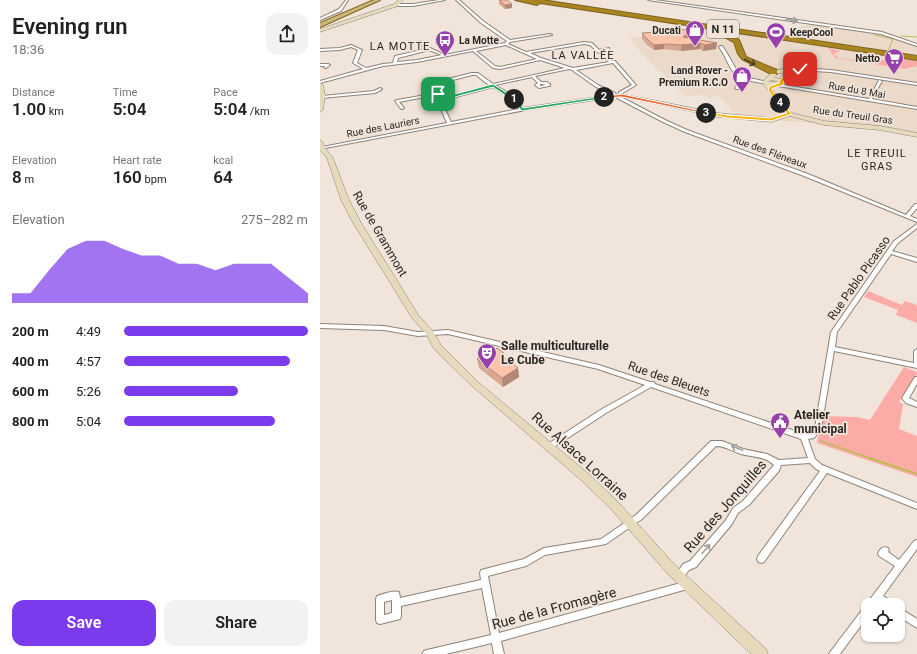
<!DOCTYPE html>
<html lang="en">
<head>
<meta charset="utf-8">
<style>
  :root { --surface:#fff; --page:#f2f2f2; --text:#202124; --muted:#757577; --accent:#7c3aed }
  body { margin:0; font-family:Roboto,sans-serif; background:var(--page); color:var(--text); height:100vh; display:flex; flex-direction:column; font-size:15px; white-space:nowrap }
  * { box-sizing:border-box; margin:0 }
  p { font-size:13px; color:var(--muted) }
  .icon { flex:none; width:22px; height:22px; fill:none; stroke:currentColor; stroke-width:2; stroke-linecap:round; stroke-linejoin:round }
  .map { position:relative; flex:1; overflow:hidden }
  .sheet { display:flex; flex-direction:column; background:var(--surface); width:320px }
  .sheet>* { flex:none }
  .buttons { position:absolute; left:541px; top:598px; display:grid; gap:8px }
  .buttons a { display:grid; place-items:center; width:44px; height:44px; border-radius:8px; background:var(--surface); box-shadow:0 1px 3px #0004; font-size:20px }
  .pin { position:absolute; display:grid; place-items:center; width:34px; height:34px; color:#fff; margin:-17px; border-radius:8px; box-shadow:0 2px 6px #0006 }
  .km { position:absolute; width:20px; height:20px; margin:-10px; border-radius:50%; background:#222; color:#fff; font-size:11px; line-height:20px; text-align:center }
  .round { display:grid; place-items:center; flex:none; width:42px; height:42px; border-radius:12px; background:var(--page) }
  .head { display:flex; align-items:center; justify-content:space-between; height:68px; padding:0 12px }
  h1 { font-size:22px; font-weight:600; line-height:30px }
  .figures { display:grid; grid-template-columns:repeat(3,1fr); gap:6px; height:68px; padding:4px 12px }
  .figures div { display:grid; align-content:center }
  .figures b { font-size:17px; font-weight:600 }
  .figures small { font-size:11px; font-weight:400 }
  .figures p { font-size:11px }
  .chart { height:112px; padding:8px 12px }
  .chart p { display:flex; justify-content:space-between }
  .chart svg { width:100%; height:72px; margin-top:4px; fill:var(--accent); opacity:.7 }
  .cta { display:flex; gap:8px; margin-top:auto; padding:8px 12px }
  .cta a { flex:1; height:46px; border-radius:12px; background:var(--accent); color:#fff; font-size:16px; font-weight:600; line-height:46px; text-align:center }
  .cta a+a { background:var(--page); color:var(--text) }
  ul { padding:0 12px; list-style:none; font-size:13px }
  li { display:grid; grid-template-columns:64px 48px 1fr; align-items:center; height:30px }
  li i { height:10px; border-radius:5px; background:var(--accent) }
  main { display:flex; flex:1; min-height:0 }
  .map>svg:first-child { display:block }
</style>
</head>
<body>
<main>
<section class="sheet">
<div class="head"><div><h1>Evening run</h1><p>18:36</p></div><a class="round"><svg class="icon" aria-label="share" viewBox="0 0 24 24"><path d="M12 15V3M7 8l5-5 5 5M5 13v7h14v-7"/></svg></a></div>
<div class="figures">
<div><p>Distance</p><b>1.00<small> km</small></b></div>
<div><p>Time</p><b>5:04</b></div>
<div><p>Pace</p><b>5:04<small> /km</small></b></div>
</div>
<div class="figures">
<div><p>Elevation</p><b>8<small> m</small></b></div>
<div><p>Heart rate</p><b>160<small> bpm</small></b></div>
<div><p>kcal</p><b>64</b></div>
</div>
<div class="chart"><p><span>Elevation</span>275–282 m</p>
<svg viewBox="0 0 160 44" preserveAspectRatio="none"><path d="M0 44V38L10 38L20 24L30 11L40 6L50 6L60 11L70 15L80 15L90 20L100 20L110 24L120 20L130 20L140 20L150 29L160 38V44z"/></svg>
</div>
<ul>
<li><b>200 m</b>4:49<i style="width:100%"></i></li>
<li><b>400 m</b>4:57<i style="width:90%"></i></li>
<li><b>600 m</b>5:26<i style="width:62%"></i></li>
<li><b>800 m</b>5:04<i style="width:82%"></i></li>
</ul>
<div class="cta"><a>Save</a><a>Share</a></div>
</section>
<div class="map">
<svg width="597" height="654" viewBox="0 0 597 654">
  <rect width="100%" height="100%" fill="#f1e5db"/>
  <polygon fill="#ebd9c9" points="490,24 540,30 569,36 597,46 597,135 560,128 418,118 399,96 388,98 379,94 366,97 342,72 338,71 319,50 310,38 382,30 457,38 478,38 484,34 477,28"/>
  <g fill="#fdaba6">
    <polygon points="508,48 520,51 513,54 519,58 546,62 550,61 548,56 562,60 573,60 574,58 597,61 597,66 585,69 515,58"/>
    <polygon points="548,291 582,305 585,301 597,305 597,323 576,315 578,310 544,297"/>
    <polygon points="584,367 597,372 597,374 579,402 583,404 579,429 597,436 597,477 497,443 503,416 537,417 550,420"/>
  </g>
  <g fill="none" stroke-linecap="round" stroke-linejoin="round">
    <g stroke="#bdbb51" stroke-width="1">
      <polyline points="523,29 535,30"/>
      <polyline points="564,33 583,39"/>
      <polyline points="555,35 573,39 568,51"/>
      <polyline points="581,36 597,37"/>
    </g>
    <polyline stroke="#bdbb51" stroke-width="1.5" points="501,441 552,459"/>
    <polyline stroke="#bdbb51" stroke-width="2" points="549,458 597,474"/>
    <g stroke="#8d8379" stroke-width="2">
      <g id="street">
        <polygon points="26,0 28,0 21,11 0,20 0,18 19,9"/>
        <polygon points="119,0 125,0 93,6 76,6 75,5 76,4 93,4"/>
        <path d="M136,0h3l24,21 27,19 40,-6 2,1 -42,7 -2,2 18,8 58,-10 8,1 7,7 10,-2v2l-8,1 11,10h3l21,24 -15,9h-2v-2l13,-7 -19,-22 -37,7 22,15 17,8 1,1 -2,1v2l-83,12 -211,40v-1l2,-1 125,-24 -10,-23 7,-2 -4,-4 -41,8 5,6 -2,1h-1l-6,-8 2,-1 40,-7 -8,-7 3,-3 40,-10h6l15,11 72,-16 -25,-8 -40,9 -7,-1 -20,-17 -56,11 -34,4 -63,17v-2l43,-12 -10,-6 5,-13 -7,-3 -11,3 -20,1v-2l20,-1 11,-3 11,5 -5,13 9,5 17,-4 10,-1 2,-7 31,-7 -7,-6 -1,-1 2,-1 10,7 15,7 60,-12 2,-2 -26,-18zM264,44l6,1 19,17 -36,6 -32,-10 -11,-5zM186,45l31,14 -37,8 -5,-1 -19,-15zM109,50l13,5 -25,5 -20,2 1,-4zM249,69l3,1 24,17 17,8 -90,13 -10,-12 -18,-11 37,-8 6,6 -3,2 4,3 10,-2h1v-2l-3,-2h-6l-6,-6zM152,75h4l14,11 -42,11 -15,-11 1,-1zM221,84l5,1 -5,1 -2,-1zM173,87l18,11 8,11 -68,13 -10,-21z"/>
        <polygon points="328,0 335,0 562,32 597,44 597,46 561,34"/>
        <path d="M400,46h2l3,4 14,24 6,3 22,5v2l-21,-4 -8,9h-2l-1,-1 7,-9c-12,-5 -15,-22 -23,-32z"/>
        <polygon points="0,64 8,64 10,65 6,68 4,67 5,66 0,66"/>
        <polygon points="477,68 511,70 597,83 597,85 511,72 477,70 464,72 462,71"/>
        <polygon points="559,80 562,81 552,99 597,107 597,109 458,86 456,85 458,84 549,99"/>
        <polygon points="60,88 62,89 61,90 55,93 2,98 0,97 2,96 54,91"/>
        <polygon points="297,96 299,96 345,120 367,130 488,174 586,215 595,204 597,204 597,208 590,216 597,219 597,222 484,176 365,132 343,122 297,98"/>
        <path d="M597,224v4l-19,15 -6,8 25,7v4l-26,-8 -54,78 -2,15 79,16v-12l3,-2v19l-83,-17 -13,78 -7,9 -6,1 7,20 7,6 95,38v6l-90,-36 -63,89 -3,1 -3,-1 -1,-3 1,-3 62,-85 -4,-2 -6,-6 -29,2 -2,6 -30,34 -11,8 -6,11 -36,43 -7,3 -7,9 -3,1 -3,-1 -1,-3 8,-12 7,-3 36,-41 7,-12 10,-7 31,-36c-9,-9 -22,-8 -33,-11 -9,-3 -16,-8 -25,-8l-74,73 -36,25 -61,11 -19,11 -38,10 11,57 189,-52 3,1 1,3 -1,3 -190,53 3,13h-10l-2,-11 -46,11h-24l2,-3 3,-1 64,-15 -9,-47 -81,18v10l-1,3 -20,5 -3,-1 -1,-3v-21l1,-3c6,-2 16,-6 22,-4l1,6 81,-18 -1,-7 1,-3 43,-11 20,-11 57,-9 35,-24 75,-74h11l21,8 24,5 12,6 29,-2 -7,-19 -150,-52 -45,26 -55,36 -3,-1 -1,-2 1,-2 54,-35 43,-24 -47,-16 -150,-35 -30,2 -34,-6 -64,-2v-4l64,2 34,6 30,-2 151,35 51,17h4l1,2 149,50h6l5,-6 16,-96 63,-91zM72,600v13l-8,2v-13z"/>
        <polygon points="595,377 597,377 597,384 589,398 597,402 597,407 586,403 582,398"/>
        <path d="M597,540v9l-34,47 10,6 1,3h-12l-4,-3 -2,3h-8v11l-28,38h-11l2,-3 34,-45 2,-1 1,-3 27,-36 -16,-10 -1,-3c2,-4 5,-7 10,-5l1,2 -1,2 11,8 15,-19z"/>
        <polygon points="578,607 597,619 597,628 578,616"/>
      </g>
    </g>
    <g stroke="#8d8379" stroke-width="1">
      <g id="secondary">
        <polygon points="79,0 83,0 78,6 0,32 0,29 74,4"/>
        <path d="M462,69l8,5 -6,7 -1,4 -13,1 17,24 5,3 32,8 56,5 37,7v4l-37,-7 -56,-5 -34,-9 -19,6 -53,-5 -99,-21 3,-2 96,19 53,5 14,-4 -23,-32 11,-11zM457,73h4l3,1 -4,5 -6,-2zM451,80l8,2h-11z"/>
        <polygon points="0,83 3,85 5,96 3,110 0,112"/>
        <polygon points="0,140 2,141 5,148 13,158 29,200 40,221 99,316 113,331 121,345 158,382 270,475 298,502 355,565 446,649 448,654 431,654 347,573 290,508 262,481 152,386 114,349 106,334 92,318 32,221 21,200 7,158 0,150"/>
      </g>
    </g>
    <g stroke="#7d6422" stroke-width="2">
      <polygon id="primary" points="54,0 60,0 0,27 0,23"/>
    </g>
    <g stroke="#7d6422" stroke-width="2">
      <g id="highway">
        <polygon points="195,0 222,0 597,56 597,60 220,3 217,5"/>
        <polygon points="399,32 403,32 419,40 426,57 457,70 457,74 451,74 422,59 418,54 414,42 399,34"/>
      </g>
    </g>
    <use href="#street" fill="#fff" fill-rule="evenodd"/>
    <use href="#secondary" fill="#e5dabc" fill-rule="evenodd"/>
    <use href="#primary" fill="#cbb67a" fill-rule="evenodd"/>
    <use href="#highway" fill="#a98521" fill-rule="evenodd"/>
  </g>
  <g fill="#daa891">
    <polygon points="179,0 192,4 192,8 185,9 179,4"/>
    <polygon points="359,29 371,31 371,37 369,38 397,43 396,49 383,51 380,49 361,51 344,49 334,50 327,45 322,39 322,33 359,31"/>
    <polygon points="164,350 185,358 198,368 199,377 183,387 159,368 157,359 165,355"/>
  </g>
  <g fill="#b28876">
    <polygon points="192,4 192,8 185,9 185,5"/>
    <polygon points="371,31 371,37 363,43 363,37"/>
    <polygon points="381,43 380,49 361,51 361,45"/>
    <polygon points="397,43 396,49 383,51 384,45"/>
    <polygon points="344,44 344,49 334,50 334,45"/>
    <polygon points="184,353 185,362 181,355"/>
    <polygon points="198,368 199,377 183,387 182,378"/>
  </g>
  <g fill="#fec3a9" stroke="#b28876">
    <polygon points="179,0 187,0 192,4 185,5"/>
    <polygon points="359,29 371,31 363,37 397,43 384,45 381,43 361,45 344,44 334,45 327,39 322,33 360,31"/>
    <polygon points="171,347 175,350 177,348 184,353 181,355 198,368 182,378 157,359 168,353 164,350"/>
  </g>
  <defs><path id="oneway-shaft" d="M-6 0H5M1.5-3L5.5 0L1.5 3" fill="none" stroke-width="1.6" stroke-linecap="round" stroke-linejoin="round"/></defs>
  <g stroke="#a09e9c">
    <use href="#oneway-shaft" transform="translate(472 20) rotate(8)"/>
    <use href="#oneway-shaft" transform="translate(417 448) rotate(-159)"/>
    <use href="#oneway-shaft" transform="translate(386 549) rotate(-49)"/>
  </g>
  <use stroke="#514322" href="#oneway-shaft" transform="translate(430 62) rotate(27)"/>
  <polygon fill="#22a559" stroke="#fff" points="173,84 195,98 195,100 192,100 173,87 127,99 116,94 121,92 128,96"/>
  <polygon fill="#22a559" stroke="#fff" points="284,96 286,98 202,111 192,99 195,98 203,108"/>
  <polygon fill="#f0652b" stroke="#fff" points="302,94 386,112 388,113 386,114 302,97 284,98 282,97"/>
  <polygon fill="#f5b400" stroke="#fff" points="460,102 472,114 451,121 407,118 383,113 386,112 407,115 450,118 467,113 458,103"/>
  <polygon fill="#f5b400" stroke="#fff" points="480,68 482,70 467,72 469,74 464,80 463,85 453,88 452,90 462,103 458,104 448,90 450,86 459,83 460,80 465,74 463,70"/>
  <defs>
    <g id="shop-pin" transform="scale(1)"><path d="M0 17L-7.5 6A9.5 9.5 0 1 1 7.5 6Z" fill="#973fab" stroke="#f1e5db"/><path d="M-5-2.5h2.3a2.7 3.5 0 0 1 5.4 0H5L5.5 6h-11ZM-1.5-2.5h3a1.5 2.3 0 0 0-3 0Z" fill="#fff"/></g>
    <g id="stadium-pin" transform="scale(1)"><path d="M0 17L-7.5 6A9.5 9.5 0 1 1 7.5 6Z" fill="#973fab" stroke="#f1e5db"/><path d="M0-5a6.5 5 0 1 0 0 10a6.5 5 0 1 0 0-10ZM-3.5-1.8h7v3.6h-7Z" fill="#fff"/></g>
    <g id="bus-pin" transform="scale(1)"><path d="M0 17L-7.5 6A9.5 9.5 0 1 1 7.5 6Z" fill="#973fab" stroke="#f1e5db"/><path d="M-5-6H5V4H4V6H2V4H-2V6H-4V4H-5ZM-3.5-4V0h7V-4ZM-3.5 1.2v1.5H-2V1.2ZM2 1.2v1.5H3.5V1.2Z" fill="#fff"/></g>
    <g id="supermarket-pin" transform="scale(1)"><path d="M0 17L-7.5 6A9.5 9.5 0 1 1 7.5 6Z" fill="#973fab" stroke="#f1e5db"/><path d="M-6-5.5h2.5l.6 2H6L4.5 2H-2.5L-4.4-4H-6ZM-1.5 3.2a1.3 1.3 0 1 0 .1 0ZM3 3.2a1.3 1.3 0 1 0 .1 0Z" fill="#fff"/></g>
    <g id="theatre-pin" transform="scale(1)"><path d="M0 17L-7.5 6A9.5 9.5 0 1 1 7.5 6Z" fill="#973fab" stroke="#f1e5db"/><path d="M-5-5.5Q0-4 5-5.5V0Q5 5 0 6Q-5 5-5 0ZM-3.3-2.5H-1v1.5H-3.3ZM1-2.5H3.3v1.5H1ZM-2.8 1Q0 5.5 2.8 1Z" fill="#fff"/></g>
    <g id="civic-pin" transform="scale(1)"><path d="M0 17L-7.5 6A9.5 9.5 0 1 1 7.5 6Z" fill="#973fab" stroke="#f1e5db"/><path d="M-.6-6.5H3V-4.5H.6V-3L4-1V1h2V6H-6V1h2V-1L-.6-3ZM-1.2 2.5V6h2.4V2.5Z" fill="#fff"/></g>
  </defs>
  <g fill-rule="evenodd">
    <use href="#shop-pin" x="375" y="30"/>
    <use href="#stadium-pin" x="456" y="32"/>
    <use href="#bus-pin" x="125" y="40"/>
    <use href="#supermarket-pin" x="574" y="58"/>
    <use href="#shop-pin" x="422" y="76"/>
    <use href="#theatre-pin" x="167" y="353"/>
    <use href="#civic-pin" x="460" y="422"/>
  </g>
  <g text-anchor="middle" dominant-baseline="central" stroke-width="3.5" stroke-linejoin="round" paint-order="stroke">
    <g font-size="10" font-weight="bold" fill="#2b2723" stroke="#f1e5db" text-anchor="end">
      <text x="361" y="30">Ducati</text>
      <text x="470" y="32" text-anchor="start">KeepCool</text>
      <text x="139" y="40" text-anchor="start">La Motte</text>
      <text x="560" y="58">Netto</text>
      <text x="408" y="70">Land Rover -<tspan x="408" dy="12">Premium R.C.O</tspan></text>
    </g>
    <g font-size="10" fill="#2b2723" stroke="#f1e5db">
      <text transform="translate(537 90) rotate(10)">Rue du 8 Mai</text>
      <text transform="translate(533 115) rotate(8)">Rue du Treuil Gras</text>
      <text transform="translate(63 127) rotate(-11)">Rue des Lauriers</text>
      <text transform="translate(450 152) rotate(20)">Rue des Fléneaux</text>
    </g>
    <rect fill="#f1e5db" stroke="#66605a" stroke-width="1" x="387" y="20" width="32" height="18" rx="3"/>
    <g font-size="11" font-weight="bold" fill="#2b2723">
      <text x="403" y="29">N 11</text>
    </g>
    <g font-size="11" letter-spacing="1" fill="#2b2723" stroke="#f1e5db">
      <text x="80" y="46">LA MOTTE</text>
      <text x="263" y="55">LA VALLÉE</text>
      <text x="557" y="153">LE TREUIL<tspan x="557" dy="13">GRAS</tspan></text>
    </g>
    <g font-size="12" fill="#2b2723" stroke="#f1e5db">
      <text transform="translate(60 234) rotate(60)">Rue de Grammont</text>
      <text transform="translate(539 278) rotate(-55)">Rue Pablo Picasso</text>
      <text transform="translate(349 379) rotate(19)">Rue des Bleuets</text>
    </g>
    <g font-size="12" font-weight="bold" fill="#2b2723" stroke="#f1e5db" text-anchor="start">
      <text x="181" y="346">Salle multiculturelle<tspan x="181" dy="14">Le Cube</tspan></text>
      <text x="474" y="415">Atelier<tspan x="474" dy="14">municipal</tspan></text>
    </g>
    <g font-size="14" fill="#2b2723" stroke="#f1e5db">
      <text transform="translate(260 456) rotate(42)">Rue Alsace Lorraine</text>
      <text transform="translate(405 506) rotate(-49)">Rue des Jonquilles</text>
      <text transform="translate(234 608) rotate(-15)">Rue de la Fromagère</text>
    </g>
  </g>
</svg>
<div class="buttons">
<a><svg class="icon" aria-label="locate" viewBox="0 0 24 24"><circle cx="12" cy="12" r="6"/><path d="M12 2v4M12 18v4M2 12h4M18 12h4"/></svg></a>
</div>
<div class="pin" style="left:118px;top:94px;background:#1e9e55"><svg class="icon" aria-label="arrive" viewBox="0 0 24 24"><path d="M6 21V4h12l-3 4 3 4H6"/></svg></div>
<div class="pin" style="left:480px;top:69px;background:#d93025"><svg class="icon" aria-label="check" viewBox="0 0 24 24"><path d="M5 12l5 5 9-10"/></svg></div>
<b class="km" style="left:194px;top:99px">1</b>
<b class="km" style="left:284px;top:97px">2</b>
<b class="km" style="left:386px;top:113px">3</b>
<b class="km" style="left:460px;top:103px">4</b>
</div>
</main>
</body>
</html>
